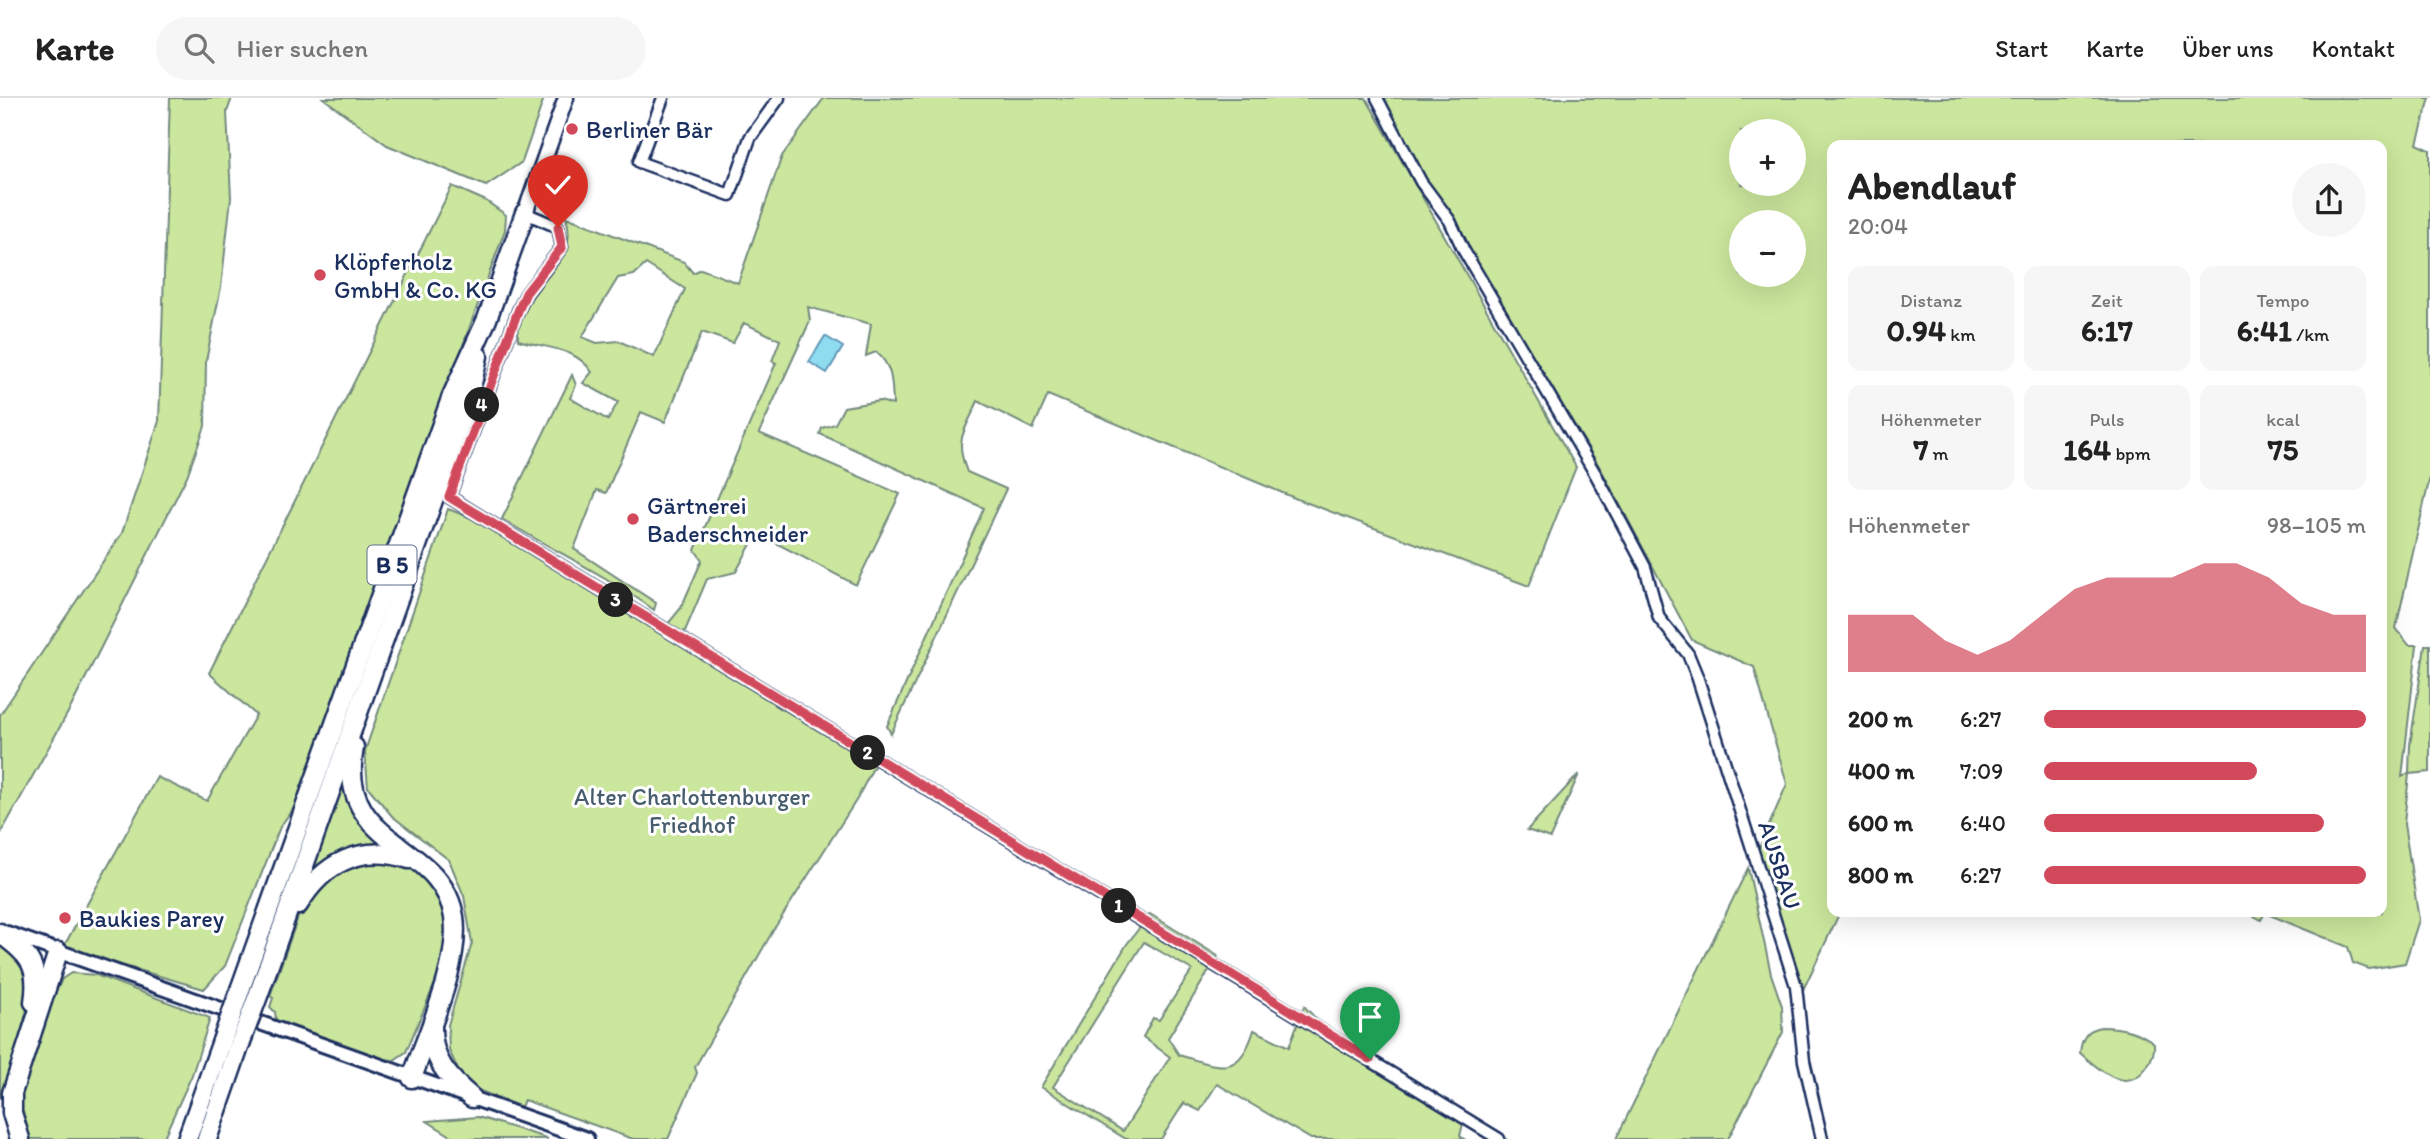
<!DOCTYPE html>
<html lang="de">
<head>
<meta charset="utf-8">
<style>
  :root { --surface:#fff; --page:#f6f6f6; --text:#222; --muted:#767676; --line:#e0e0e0; --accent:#d1495b }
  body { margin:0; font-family:Itim,sans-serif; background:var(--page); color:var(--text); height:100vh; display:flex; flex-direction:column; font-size:26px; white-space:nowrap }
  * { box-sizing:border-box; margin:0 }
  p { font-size:23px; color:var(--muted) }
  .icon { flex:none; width:38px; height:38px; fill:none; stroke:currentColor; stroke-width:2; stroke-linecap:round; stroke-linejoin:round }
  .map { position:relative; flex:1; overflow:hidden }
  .side { position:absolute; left:1827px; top:42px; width:560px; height:777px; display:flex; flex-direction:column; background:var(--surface); border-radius:14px; box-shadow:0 7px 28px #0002 }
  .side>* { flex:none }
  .tools { position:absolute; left:1729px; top:21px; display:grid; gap:14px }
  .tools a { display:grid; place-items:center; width:77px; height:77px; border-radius:50%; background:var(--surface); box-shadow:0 7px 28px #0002; font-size:35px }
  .pin { position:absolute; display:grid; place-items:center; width:60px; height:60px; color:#fff; margin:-72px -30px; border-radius:50% 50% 50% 0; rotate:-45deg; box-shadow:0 0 7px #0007 }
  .pin .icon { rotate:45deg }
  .km { position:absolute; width:35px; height:35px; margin:-18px; border-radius:50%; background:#222; color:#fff; font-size:19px; line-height:35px; text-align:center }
  .round { display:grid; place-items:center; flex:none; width:74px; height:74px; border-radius:37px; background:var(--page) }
  .summary { display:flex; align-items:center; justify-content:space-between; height:119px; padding:0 21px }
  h1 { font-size:38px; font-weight:800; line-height:52px }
  .stats { display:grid; grid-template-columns:repeat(3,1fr); gap:10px; height:119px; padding:7px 21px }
  .stats div { display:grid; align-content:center; border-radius:14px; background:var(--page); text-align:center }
  .stats b { font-size:30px; font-weight:800 }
  .stats small { font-size:19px; font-weight:400 }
  .stats p { font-size:19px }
  .chart { height:196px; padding:14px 21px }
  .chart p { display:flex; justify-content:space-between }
  .chart svg { width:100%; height:126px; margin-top:7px; fill:var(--accent); opacity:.7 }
  ul { padding:0 21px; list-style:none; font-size:23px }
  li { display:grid; grid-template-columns:112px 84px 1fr; align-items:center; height:52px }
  li i { height:18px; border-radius:9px; background:var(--accent) }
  header { display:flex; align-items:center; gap:42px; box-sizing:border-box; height:98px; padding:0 35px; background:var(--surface); border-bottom:2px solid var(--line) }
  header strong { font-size:33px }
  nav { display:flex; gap:38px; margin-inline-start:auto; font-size:24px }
  .search { width:490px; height:63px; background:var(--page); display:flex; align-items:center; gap:18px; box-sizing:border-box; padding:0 24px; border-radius:38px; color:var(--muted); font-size:26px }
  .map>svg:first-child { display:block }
</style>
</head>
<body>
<header>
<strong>Karte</strong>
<div class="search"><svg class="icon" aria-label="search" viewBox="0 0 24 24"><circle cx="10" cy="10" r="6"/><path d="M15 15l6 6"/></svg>Hier suchen</div>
<nav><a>Start</a><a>Karte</a><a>Über uns</a><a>Kontakt</a></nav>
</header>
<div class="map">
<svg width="2430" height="1041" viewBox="0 0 2430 1041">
  <rect width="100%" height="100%" fill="#fff"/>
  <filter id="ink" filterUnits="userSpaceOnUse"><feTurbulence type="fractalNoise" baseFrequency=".0143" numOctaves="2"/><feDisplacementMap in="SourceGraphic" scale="14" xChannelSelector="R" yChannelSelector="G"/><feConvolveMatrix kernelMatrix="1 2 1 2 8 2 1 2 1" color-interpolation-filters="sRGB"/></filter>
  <g filter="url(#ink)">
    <g fill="#cbe69d" stroke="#738a7e" stroke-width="2" fill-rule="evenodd">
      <polygon points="170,0 232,0 227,14 231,100 221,189 206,263 205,328 187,378 71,609 0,737 0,617 122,435 159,323"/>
      <polygon points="323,0 544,0 522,64 486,88 387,47"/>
      <path d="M824,0h542l210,369 -47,119 -232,-87 -249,-104 -15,34 -55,-28c-14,32 -24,37 -11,71l39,17 -115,245 -4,-8 97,-218 -164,-74 2,-6 13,-4 9,-17 36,-6 13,4c-1,-22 0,-39 -17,-53l-10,4 5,-32 -63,-17 2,14 -51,112 141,61 -44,91 -99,-52 -21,39 -29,7 -24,57 -16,-11 14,-17 21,-48 -7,-10 81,-187 -4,-2 8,-21 -36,-17 -11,20 -31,-11 -37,90 -24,-10 -35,81 -9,-3 -23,59 82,54 -2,7c-48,-35 -102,-60 -152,-91l70,-144 4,10 -6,13 38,22 10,-18 -35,-19 9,-11c-17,-25 -47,-24 -74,-32 -5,-56 65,-68 48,-123l118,45 9,11 8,-4 37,14 44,-127zM646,166l39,25 -31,68 -35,-16 -22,2 -15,-6 36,-59 16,-3z"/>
      <path d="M1380,0h1050l-13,46 13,6v327l-34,151 13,17h8l-15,132 7,-4 1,-28 15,-100h5v127l-21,2 -5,50 15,96 -14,43 -36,6 -16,-6 -5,-16 -83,-34 -4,7 -14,-8h135v-767h-550v767h8l-37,78 -46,-137 30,-69 -33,-117 -62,-27 -90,-169 -150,-251 -28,-40zM1741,33h53v53h-53zM1741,124h53v53h-53z"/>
      <polygon points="452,88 486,103 506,117 505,132 295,708 280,729 225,868 204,891 63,850 157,679 207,703 256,617 209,575"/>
      <polygon points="448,411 474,421 775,605 774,607 782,612 784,610 875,666 857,701 774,831 695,969 697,975 668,1041 633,1041 524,1002 521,1009 478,992 458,972 449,952 448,927 472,845 464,798 449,762 392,718 368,689 365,653"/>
      <polygon points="347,674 397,751 315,775 313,771"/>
      <polygon points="1579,676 1550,740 1527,732"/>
      <polygon points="364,759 411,767 425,777 445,807 448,844 438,878 406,954 394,962 381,961 276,924 275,914 270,909 273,900 270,898 301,811 315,790"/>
      <polygon points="1748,770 1771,876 1782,908 1783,934 1728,1041 1616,1041"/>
      <path d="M1150,816l68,42 -50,82 11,17c40,12 60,24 75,-25l35,17 15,-41 18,19 58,35 5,14 78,50 -3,12 4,3h-153l-94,-55 -17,27 -16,-8 -23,36h-35l-85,-52 86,-143zM1144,844l48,28 -33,50 -6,-2 -10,19 27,20 -47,74 -70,-44z"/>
      <polygon points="0,843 23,859 32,892 6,992 0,998"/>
      <polygon points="71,875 96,877 210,920 192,977 163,1041 27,1041 18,996 48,911 62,881"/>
      <path d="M2101,929c20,0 38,4 53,16 1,8 -3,18 -8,25 -21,28 -48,0 -66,-15 1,-14 7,-24 21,-26z"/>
      <polygon points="478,1019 543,1039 548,1041 456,1041 427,1023"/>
    </g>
    <polygon fill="#8fdbf0" stroke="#6196b6" stroke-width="2" points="825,238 843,249 827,275 809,264"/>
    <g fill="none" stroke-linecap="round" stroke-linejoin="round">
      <g stroke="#1b2f5e" stroke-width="15">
        <g id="street">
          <polyline points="663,0 639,64 730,97 750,40 779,0"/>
          <polyline points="1377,0 1421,84 1450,123 1464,153 1596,377 1645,469 1659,520 1688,556 1697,578 1796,888 1804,963 1822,1041"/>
          <polyline points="525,115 558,129 562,149 526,196 518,213 449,399 1499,1041"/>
        </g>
      </g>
      <g stroke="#1b2f5e" stroke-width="18">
        <polyline id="secondary" points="7,835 587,1041"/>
      </g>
      <g stroke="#1b2f5e" stroke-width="19">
        <polyline id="primary" points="525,115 566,0"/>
      </g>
      <g stroke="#1b2f5e" stroke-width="23">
        <g id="highway">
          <path d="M354,649c-19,101 88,93 100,170 7,46 -27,117 -42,161"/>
          <path d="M298,807c25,-42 63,-62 111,-46"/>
          <path d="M0,835c28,22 40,30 34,69"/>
          <polyline points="241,889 452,298 487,221 525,115"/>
          <polyline points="259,895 468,303 478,258"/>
          <path d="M432,928c-1,33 16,52 40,72"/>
          <polyline points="20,1041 12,1015 12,995 58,854"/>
          <polyline points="187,1041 222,943"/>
          <polyline points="207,1041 239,949"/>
        </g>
      </g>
      <use href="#street" stroke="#fff" stroke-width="10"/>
      <use href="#secondary" stroke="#fff" stroke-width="12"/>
      <use href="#primary" stroke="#fff" stroke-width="14"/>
      <use href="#highway" stroke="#fff" stroke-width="18"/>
      <g stroke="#1b2f5e" stroke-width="23" stroke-linecap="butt">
        <g id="highway-bridge">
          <polyline points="222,943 241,889"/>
          <polyline points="239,949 259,895"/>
        </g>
      </g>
      <use href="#highway-bridge" stroke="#fff" stroke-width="18"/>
    </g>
  </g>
  <g fill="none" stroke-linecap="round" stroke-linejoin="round" filter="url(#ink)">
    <g stroke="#fff" stroke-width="14">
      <polyline id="route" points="558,129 562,149 526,195 518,213 449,399 1370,961"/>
    </g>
    <use href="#route" stroke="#d1495b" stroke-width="9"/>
  </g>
  <g fill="#d1495b" stroke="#fff" stroke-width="2.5">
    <circle cx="572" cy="31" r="7"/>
    <circle cx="320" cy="177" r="7"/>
    <circle cx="633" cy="421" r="7"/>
    <circle cx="65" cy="820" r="7"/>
  </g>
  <g text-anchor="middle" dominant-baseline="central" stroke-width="6" stroke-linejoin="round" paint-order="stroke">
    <rect fill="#fff" stroke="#5f6d8e" stroke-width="2" x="367.5" y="447.5" width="49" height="39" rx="5"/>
    <g font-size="23" font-weight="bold" fill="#1b2f5e">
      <text x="392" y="467">B 5</text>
    </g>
    <g font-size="24" fill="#1b2f5e" stroke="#fff" text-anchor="start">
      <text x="586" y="31">Berliner Bär</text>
      <text x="334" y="163">Klöpferholz<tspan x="334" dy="28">GmbH &amp; Co. KG</tspan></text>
      <text x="647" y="407">Gärtnerei<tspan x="647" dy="28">Baderschneider</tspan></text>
      <text x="79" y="820">Baukies Parey</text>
    </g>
    <g font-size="24" fill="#475d6e" stroke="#fff">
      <text x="692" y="698">Alter Charlottenburger<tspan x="692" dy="28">Friedhof</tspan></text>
    </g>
    <g font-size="24" fill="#1b2f5e" stroke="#fff">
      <text transform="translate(1780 767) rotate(72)">AUSBAU</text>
    </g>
  </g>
</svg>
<div class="tools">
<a>+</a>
<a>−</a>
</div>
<div class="pin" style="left:1370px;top:961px;background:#1e9e55"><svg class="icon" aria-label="arrive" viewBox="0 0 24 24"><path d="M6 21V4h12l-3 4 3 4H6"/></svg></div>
<div class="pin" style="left:558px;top:129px;background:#d93025"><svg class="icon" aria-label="check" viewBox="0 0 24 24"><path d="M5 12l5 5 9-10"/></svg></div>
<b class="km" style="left:1119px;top:808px">1</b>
<b class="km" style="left:868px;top:655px">2</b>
<b class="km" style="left:616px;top:502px">3</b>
<b class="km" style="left:482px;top:307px">4</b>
<section class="side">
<div class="summary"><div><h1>Abendlauf</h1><p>20:04</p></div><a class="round"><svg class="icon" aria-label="share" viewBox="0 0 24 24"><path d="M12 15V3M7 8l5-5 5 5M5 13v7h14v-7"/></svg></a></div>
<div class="stats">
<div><p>Distanz</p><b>0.94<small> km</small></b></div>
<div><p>Zeit</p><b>6:17</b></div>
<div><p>Tempo</p><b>6:41<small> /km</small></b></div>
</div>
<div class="stats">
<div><p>Höhenmeter</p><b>7<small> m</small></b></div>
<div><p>Puls</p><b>164<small> bpm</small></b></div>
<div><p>kcal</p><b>75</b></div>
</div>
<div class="chart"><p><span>Höhenmeter</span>98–105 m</p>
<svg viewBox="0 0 160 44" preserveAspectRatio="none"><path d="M0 44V24L10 24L20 24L30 33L40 38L50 33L60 24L70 15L80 11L90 11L100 11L110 6L120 6L130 11L140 20L150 24L160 24V44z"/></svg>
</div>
<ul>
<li><b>200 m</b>6:27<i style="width:100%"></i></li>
<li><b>400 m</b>7:09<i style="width:66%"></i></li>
<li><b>600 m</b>6:40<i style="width:87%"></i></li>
<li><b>800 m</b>6:27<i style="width:100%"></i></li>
</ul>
</section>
</div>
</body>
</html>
